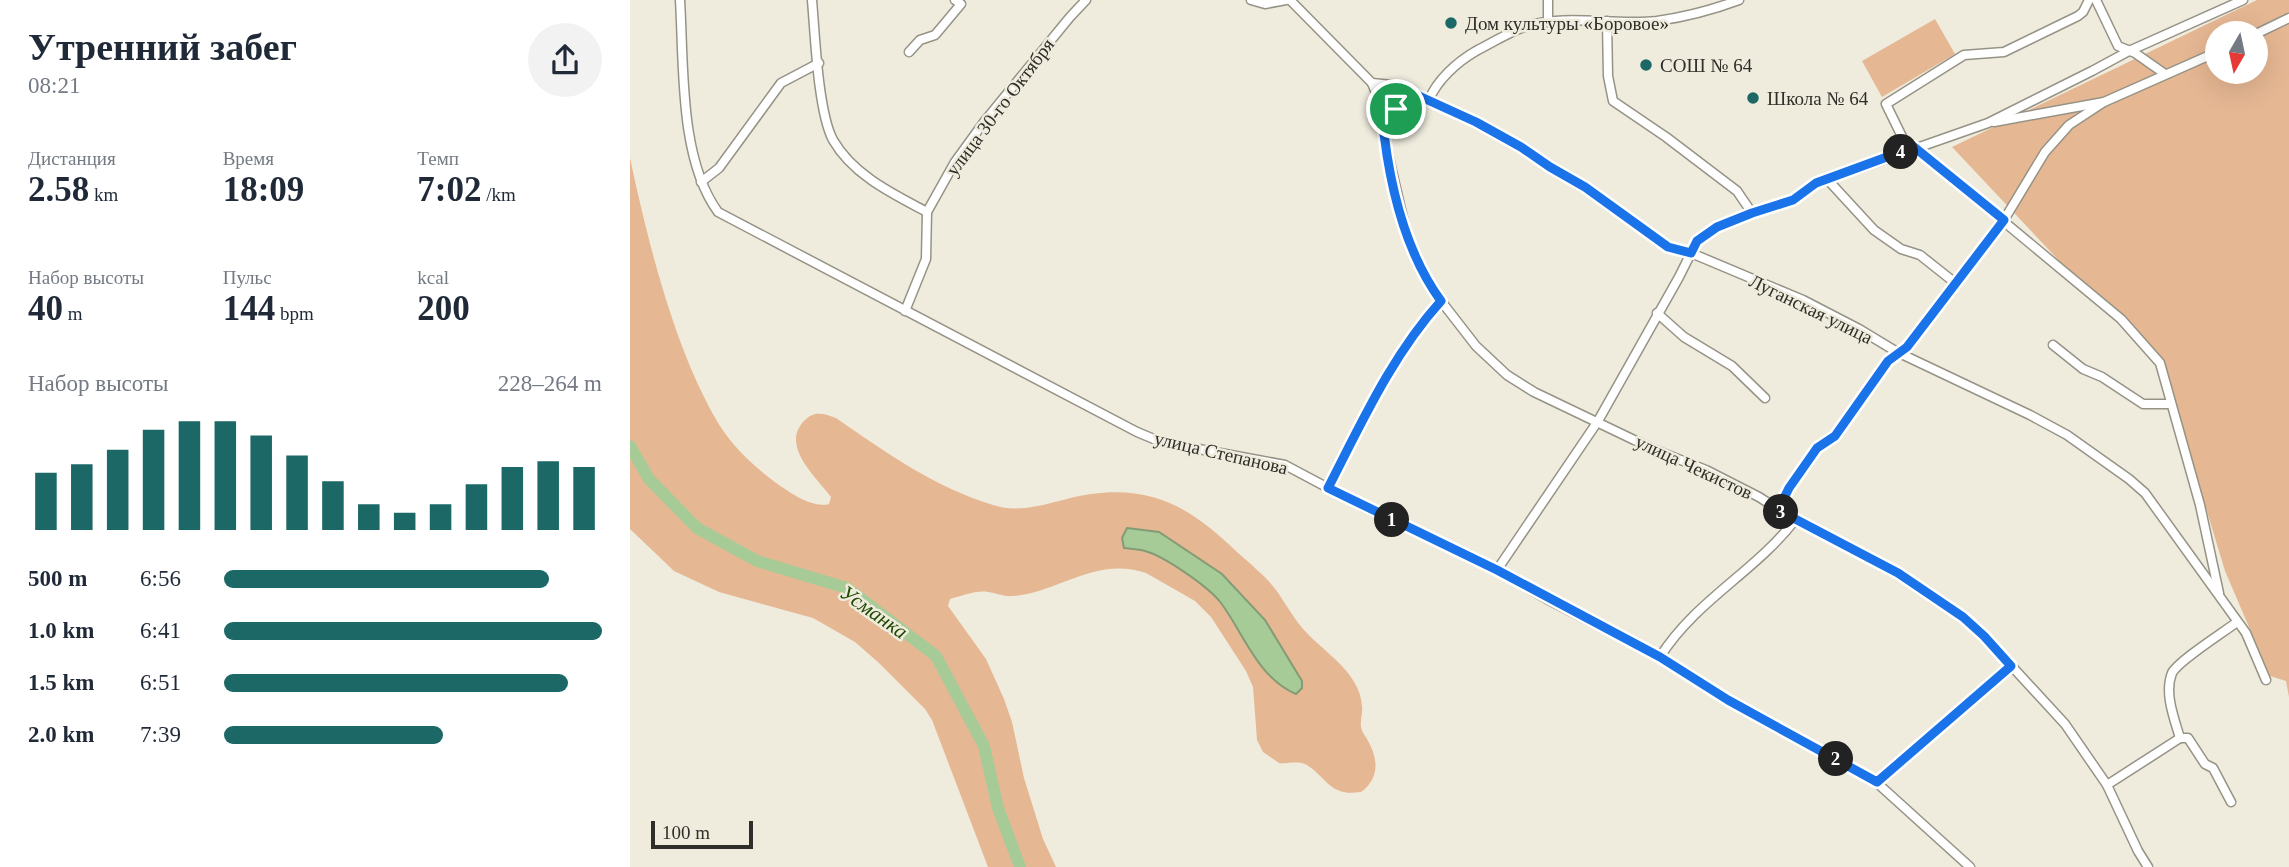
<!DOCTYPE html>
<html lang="ru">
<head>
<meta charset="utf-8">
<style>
  :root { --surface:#fff; --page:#f2f2f3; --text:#1f2937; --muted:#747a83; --accent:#1b6867 }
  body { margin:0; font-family:Georgia,serif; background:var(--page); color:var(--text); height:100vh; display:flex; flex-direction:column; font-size:26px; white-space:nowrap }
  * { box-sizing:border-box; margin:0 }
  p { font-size:23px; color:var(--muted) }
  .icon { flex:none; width:38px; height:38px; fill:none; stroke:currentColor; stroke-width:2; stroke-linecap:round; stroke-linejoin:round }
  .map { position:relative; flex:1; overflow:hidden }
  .sheet { display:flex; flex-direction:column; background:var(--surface); width:630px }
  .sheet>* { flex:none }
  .needle { width:46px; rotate:189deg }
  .fabs { position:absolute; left:1575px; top:21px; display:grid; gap:14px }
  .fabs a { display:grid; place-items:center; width:63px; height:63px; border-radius:50%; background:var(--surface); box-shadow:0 7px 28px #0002; font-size:35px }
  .scale { position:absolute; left:21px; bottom:18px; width:102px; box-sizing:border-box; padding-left:7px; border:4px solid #2f2e28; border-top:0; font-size:19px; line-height:24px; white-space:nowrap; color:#2f2e28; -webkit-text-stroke:5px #efecde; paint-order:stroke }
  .pin { position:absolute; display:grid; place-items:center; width:60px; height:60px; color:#fff; margin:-30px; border:4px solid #fff; border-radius:50%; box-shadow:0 2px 7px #0007 }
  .km { position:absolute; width:35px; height:35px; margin:-18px; border-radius:50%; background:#222; color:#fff; font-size:19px; line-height:35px; text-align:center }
  .round { display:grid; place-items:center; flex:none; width:74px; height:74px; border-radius:37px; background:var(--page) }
  .summary { display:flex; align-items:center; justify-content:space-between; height:119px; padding:0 28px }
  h1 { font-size:38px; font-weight:700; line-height:52px }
  .stats { display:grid; grid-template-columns:repeat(3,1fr); gap:10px; height:119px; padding:7px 28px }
  .stats div { display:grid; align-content:center }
  .stats b { font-size:35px; font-weight:700 }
  .stats small { font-size:19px; font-weight:400 }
  .stats p { font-size:19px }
  .chart { height:196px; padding:14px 28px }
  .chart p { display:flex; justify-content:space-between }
  .chart svg { width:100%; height:126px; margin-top:7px; stroke:var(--accent); stroke-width:6 }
  ul { padding:0 28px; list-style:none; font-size:23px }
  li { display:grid; grid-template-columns:112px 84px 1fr; align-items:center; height:52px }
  li i { height:18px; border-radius:9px; background:var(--accent) }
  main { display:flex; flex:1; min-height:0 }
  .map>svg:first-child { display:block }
</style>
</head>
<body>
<main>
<section class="sheet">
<div class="summary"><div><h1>Утренний забег</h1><p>08:21</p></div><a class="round"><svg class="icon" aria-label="share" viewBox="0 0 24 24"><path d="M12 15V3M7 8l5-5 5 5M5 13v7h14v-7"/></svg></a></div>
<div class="stats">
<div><p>Дистанция</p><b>2.58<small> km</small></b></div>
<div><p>Время</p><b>18:09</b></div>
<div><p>Темп</p><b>7:02<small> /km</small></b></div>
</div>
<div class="stats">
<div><p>Набор высоты</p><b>40<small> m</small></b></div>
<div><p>Пульс</p><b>144<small> bpm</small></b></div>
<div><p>kcal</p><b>200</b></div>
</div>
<div class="chart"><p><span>Набор высоты</span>228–264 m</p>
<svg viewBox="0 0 160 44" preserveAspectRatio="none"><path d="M5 44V24M15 44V21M25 44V16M35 44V9M45 44V6M55 44V6M65 44V11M75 44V18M85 44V27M95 44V35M105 44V38M115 44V35M125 44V28M135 44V22M145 44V20M155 44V22"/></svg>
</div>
<ul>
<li><b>500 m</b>6:56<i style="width:86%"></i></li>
<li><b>1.0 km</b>6:41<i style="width:100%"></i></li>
<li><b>1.5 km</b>6:51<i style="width:91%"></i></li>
<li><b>2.0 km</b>7:39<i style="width:58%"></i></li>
</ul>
</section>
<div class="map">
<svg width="1659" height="867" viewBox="0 0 1659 867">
  <rect width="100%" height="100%" fill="#efecde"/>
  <g fill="#e6b793" fill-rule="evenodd">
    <path d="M1627,0h32v697l-3,-16 -16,-5 -45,-105 -60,-198 -213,-226zM1587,33h39v39h-39z"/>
    <polygon points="1305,19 1325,54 1252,97 1232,61"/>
    <path d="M0,158c18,84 45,194 90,268 16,25 41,47 65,63 11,8 31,19 44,15l2,-7c-15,-20 -52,-52 -26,-77 10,-10 20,-6 31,-2 49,34 100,70 157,87 33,11 66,-7 98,-11 65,-9 102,16 146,58 12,11 25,21 35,33 10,12 17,26 27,39 20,26 61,46 63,82 1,7 -2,14 -1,21 1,6 5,9 7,14 11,19 11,38 -7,51 -31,5 -34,-14 -54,-27 -9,-5 -19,-1 -28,-2l-16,-11 -6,-12 -4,-53 -7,-16 -35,-54 -16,-16 -49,-28c-50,-17 -85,18 -132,23 -10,1 -17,-3 -26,-4 -12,-2 -26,4 -38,7l-2,7 38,53 18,40 8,23 12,56 19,61 13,28h-68l-56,-147 -7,-11 -46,-46 -24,-21 -42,-24 -94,-26 -45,-21 -44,-42z"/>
  </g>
  <path fill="#a7cb97" stroke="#839c76" stroke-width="2" d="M497,528l32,4 63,42 43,46 37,61v7l-6,6c-38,-16 -52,-60 -75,-91 -12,-16 -57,-47 -76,-52 -7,-2 -14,-2 -21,-3l-2,-10z"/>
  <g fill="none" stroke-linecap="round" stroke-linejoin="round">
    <polyline stroke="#a7cb97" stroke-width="12" points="0,446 19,479 67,528 127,561 217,588 306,656 354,746 368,808 390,867"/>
    <g stroke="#969386" stroke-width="11">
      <g id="minor">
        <path d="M50,0c4,65 -1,159 38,212l419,220 24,10 124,23 81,43 131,62 50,29 113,58 68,43 148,82 94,85"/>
        <path d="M182,0c3,34 6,112 21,140 20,35 60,54 94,72l28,-50 29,-40 86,-105 16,-17"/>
        <polyline points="621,0 635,4 656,0"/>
        <path d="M660,0l82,83 20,2 37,15c8,-20 28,-38 47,-49 16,-8 31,-18 48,-24 42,-14 89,-1 133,-6 28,-4 55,-11 82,-21"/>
        <polyline points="918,0 918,22"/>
        <polyline points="1466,0 1488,46 1505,53 1535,74"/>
        <polyline points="977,21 978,76 983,101 1036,137 1107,191 1122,213"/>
        <polyline points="1626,34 1659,18"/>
        <polyline points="279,52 290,40 305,35 331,4 325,0"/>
        <polyline points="742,83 750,103 755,141 777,235 801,288 846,346 877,375 904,392 1023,449 1076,470 1129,497 1165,520 1268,573 1333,617 1354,636 1435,724 1477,785 1508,851 1518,867"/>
        <polyline points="799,100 846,122 891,147 920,167 955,187 1037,247 1061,253 1173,300 1229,329 1267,352 1400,415 1437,435 1499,479 1515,493 1616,633 1636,680"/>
        <polyline points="752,115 766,109 778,91"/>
        <polyline points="1364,122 1474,102 1587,52"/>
        <polyline points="1284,147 1491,319 1530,363 1570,505 1589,593"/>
        <polyline points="1278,149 1256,104 1334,55 1374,52 1448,16 1453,12 1459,0"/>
        <polyline points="1197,179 1244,230 1271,249 1290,255 1324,282"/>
        <polyline points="71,182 89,168 151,83 189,63"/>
        <polyline points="275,311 296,259 297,212"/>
        <polyline points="1027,313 1054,337 1102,366 1135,398"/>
        <polyline points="1423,345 1453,369 1472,377 1513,404 1541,404"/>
        <path d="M698,488c33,-64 64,-133 113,-187"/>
        <polyline points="1148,510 1159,488 1187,448 1205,436 1258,361 1277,347 1374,220 1415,152 1439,125 1474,102"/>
        <polyline points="867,570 968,421 1049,277 1067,241 1087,227 1122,213 1163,200 1187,183 1358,123 1462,71 1499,51 1613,0"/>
        <path d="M1030,657c35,-56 96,-86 135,-137"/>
        <polyline points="1246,782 1382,666"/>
        <polyline points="1477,785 1550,738"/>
        <path d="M1601,802l-18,-34 -8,-4 -17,-26h-8c-6,-20 -16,-45 -8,-65 6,-12 52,-41 65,-51"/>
      </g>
    </g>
    <use href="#minor" stroke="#fff" stroke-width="8"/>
  </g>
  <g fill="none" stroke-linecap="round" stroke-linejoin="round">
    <g stroke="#fff" stroke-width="14">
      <path id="route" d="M778,91l68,31 45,25 29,20 35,20 83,60 23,6 6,-12 20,-14 35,-14 41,-13 23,-17 98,-36 90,73 -97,127 -19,14 -53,75 -18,12 -28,40 -11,22 120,63 65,44 21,19 27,30 -134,116 -149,-82 -68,-43 -163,-87 -169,-82c33,-64 64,-133 113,-187 -38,-52 -53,-122 -59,-186l14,-6z"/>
    </g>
    <use href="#route" stroke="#1a73e8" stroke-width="9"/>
  </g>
  <g fill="#1b6867" stroke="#efecde" stroke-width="2.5">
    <circle cx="821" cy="23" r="7"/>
    <circle cx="1016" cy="65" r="7"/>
    <circle cx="1123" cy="98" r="7"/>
  </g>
  <g text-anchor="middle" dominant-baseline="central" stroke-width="5" stroke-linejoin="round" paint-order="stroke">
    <g font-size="19" fill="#2f2e28" stroke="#efecde" text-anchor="start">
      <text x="835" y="23">Дом культуры «Боровое»</text>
      <text x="1030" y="65">СОШ № 64</text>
      <text x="1137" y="98">Школа № 64</text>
    </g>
    <g font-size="19" fill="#2f2e28" stroke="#efecde">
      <text transform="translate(370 107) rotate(-53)">улица 30-го Октября</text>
      <text transform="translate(1181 309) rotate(26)">Луганская улица</text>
      <text transform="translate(591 453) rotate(13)">улица Степанова</text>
      <text transform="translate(1064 467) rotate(25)">улица Чекистов</text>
    </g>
    <g font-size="21" font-style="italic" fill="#1f4a00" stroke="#efecde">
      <text transform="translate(244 612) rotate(35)">Усманка</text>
    </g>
  </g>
</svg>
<div class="fabs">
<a><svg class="needle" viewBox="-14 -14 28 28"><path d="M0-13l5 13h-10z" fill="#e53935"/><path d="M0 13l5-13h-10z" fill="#747a83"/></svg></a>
</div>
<div class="scale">100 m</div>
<div class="pin" style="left:766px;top:109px;background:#1e9e55"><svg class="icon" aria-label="arrive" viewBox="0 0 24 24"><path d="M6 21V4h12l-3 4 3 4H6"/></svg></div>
<b class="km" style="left:762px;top:520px">1</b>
<b class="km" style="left:1206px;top:759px">2</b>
<b class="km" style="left:1151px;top:512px">3</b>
<b class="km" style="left:1271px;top:152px">4</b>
</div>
</main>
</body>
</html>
